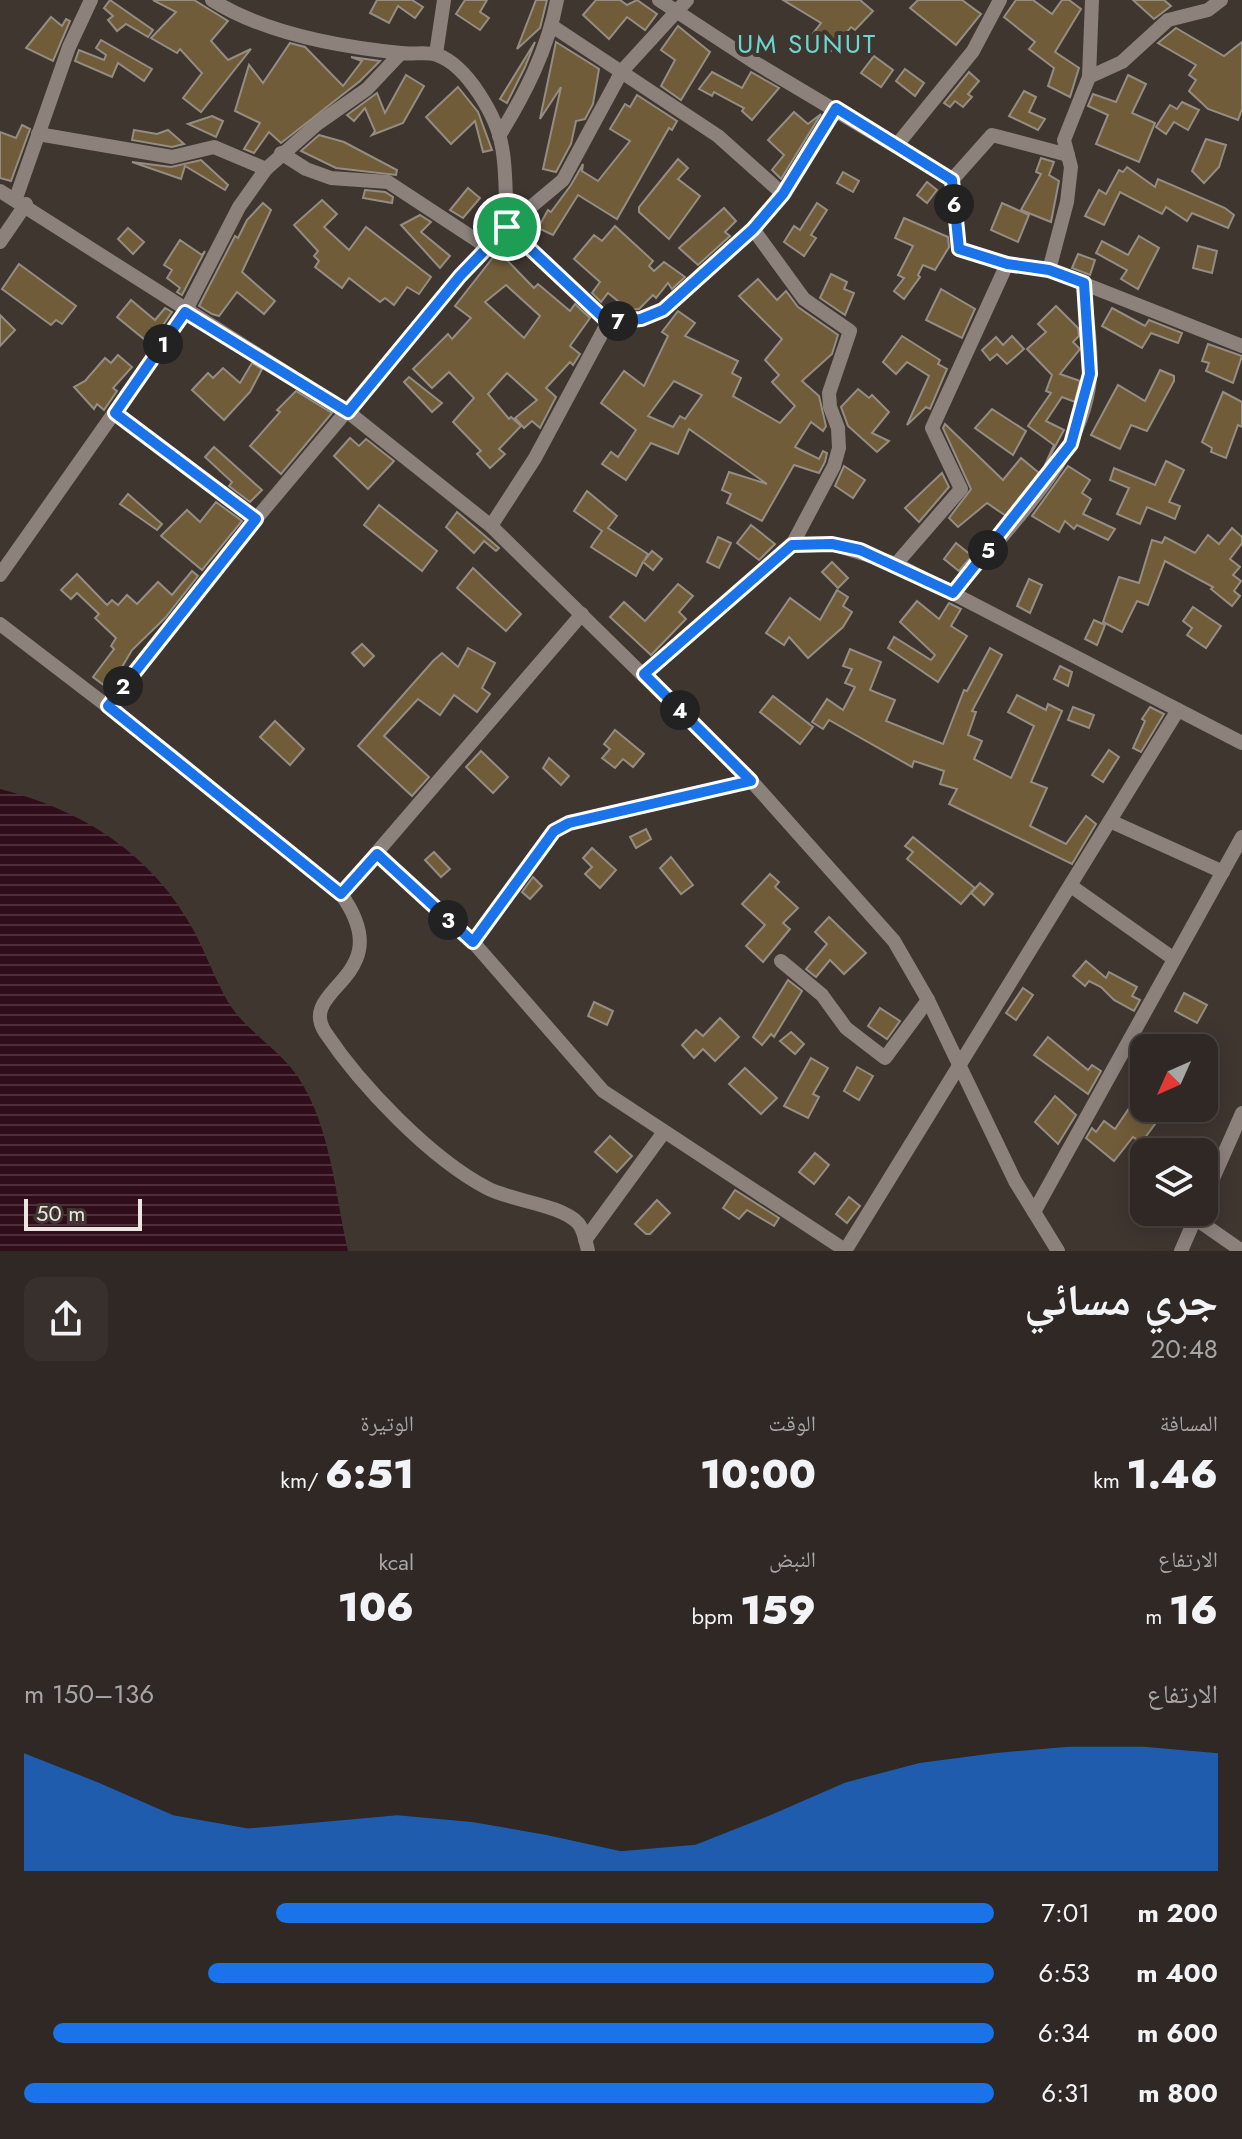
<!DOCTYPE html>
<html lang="ar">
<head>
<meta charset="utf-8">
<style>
  :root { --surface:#2f2824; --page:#37302c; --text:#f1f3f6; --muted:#a7a6a6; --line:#4a4441; --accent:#1a73e8 }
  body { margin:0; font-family:Jost,"Noto Naskh Arabic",sans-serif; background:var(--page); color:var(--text); direction:rtl; height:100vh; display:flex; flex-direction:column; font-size:30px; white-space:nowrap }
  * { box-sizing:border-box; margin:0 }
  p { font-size:26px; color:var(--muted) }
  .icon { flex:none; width:44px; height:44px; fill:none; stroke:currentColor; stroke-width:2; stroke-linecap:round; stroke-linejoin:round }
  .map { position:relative; height:1251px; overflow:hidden; direction:ltr }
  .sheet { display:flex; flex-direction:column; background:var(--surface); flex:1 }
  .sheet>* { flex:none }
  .needle { width:52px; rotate:225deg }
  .tools { position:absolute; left:1130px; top:1034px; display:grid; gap:16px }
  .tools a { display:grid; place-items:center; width:88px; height:88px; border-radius:16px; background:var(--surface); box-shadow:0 4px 20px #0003,0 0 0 2px var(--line); font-size:40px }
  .scale { position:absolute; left:24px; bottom:20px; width:118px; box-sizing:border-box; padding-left:8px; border:4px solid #ece6e2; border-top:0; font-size:22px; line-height:28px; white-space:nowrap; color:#ece6e2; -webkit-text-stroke:6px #3f3630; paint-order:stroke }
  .pin { position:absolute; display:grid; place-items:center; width:68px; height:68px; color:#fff; margin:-34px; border:4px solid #fff; border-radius:50%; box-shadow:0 2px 8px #0007 }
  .km { position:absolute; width:40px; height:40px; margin:-20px; border-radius:50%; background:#222; color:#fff; font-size:22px; line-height:40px; text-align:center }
  .round { display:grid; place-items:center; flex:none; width:84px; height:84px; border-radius:16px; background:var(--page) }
  .overview { display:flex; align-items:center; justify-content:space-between; height:136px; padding:0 24px }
  h1 { font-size:44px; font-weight:800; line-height:60px }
  .figures { display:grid; grid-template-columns:repeat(3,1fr); gap:12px; height:136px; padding:8px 24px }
  .figures div { display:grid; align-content:center }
  .figures b { font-size:40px; font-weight:800 }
  .figures small { font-size:22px; font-weight:400 }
  .figures p { font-size:22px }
  .chart { height:224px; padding:16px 24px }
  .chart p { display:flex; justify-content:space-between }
  .chart svg { width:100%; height:144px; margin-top:8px; fill:var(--accent); opacity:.7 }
  ul { padding:0 24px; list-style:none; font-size:26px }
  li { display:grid; grid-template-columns:128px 96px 1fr; align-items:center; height:60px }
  li i { height:20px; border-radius:10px; background:var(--accent) }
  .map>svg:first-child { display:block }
</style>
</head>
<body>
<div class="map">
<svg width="1242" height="1251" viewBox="0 0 1242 1251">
  <defs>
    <pattern id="water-rules" width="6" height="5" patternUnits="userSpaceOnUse" patternTransform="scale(2)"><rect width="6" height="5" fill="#2f0d1b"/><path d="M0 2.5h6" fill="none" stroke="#4d303c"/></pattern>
  </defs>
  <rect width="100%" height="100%" fill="#3f3630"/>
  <path fill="url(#water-rules)" d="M0,789c83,21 152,65 194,142 12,23 21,48 34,71 18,29 51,47 70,75 33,50 37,117 50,174h-348z"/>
  <g fill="#715c39" stroke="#948d83" stroke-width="2" fill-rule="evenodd">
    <polygon points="110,0 153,30 148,37 126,24 117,31 108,20 113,16 104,8"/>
    <polygon points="153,0 194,0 228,21 211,41 228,60 251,49 201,112 183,98 202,73 180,49 177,53 151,38 176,12"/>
    <polygon points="377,0 412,0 423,7 415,18 398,6 389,23 370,13"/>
    <polygon points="465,0 487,0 480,12 489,18 480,30 456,14"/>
    <polygon points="536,0 547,0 540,28 517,49"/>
    <polygon points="596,0 620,0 627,5 637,0 657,14 645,30 627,17 609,39 583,15"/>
    <polygon points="783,0 860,0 873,11 855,30 851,27 831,51 811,36 821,23"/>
    <polygon points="918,0 962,0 981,14 956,45 910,8"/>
    <polygon points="1016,0 1033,0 1052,14 1062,0 1069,0 1081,9 1055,52 1079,68 1070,97 1048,86 1054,68 1029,49 1035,42 1004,17"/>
    <polygon points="1133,0 1164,0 1171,6 1154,19"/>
    <polygon points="51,17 62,26 66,19 70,21 53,61 26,48"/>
    <polygon points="678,26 710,52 681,100 661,86 675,60 661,50"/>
    <polygon points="1176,28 1224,56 1242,42 1242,109 1238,120 1208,109 1189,91 1196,80 1189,75 1196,65 1158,43"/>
    <polygon points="101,40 152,69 144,81 118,63 112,77 75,61 79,50 104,60 106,55 96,48"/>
    <polygon points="535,42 525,67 507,103 500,99"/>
    <polygon points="556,42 599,69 593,104 585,119 576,121 571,144 556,172 543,169 561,87 540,119"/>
    <polygon points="290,43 305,47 343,86 362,61 351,57 380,61 360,81 281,143 269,132 254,153 244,149 260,123 235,111 249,65 263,83"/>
    <polygon points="874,56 893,70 881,87 861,73"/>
    <polygon points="905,69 924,83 915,96 896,81"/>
    <polygon points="712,72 742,88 751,72 779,88 752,120 742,111 744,108 714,92 712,96 699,89"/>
    <polygon points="969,72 979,81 968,94 972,97 963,107 955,101 950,107 944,103"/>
    <polygon points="406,75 424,86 403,123 372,135 375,131 365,108 354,121 347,115 377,93 385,113"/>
    <polygon points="1128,75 1146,84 1132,113 1155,123 1139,162 1096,144 1108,115 1088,106 1093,94 1116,102"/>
    <polygon points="458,87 478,112 492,150 483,152 475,121 451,144 426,117"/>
    <polygon points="1024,91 1036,97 1029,112 1045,119 1038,130 1009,116"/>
    <polygon points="637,95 677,121 672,130 669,128 617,219 578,195 553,235 538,228 548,210 551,212 571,185 583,164 582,171 598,181 630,141 610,129 625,104 630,107"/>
    <polygon points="1182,102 1199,110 1188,130 1174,122 1166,134 1156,127 1170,105 1177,109"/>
    <polygon points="794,112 808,124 821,114 781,179 772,170 784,155 768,140"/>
    <polygon points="212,116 223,121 216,137 188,124"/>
    <polygon points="22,125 30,129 11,181 0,178 0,132 16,138"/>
    <polygon points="134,130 157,134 168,130 184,144 172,147 132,140"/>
    <polygon points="319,135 344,142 397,170 396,175 336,168 301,151"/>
    <polygon points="1206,139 1226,145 1219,167 1204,183 1192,171"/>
    <polygon points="1041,158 1054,162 1049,175 1059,181 1051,222 1021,210 1041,174 1036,172"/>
    <polygon points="678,159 688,168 678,179 700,196 669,239 639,212 639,207"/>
    <polygon points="201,160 228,185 225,190 185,166 181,179 132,162 171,167"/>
    <polygon points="1127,167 1155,187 1158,179 1225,208 1234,215 1228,228 1192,213 1187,221 1166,207 1162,214 1120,192 1104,225 1085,216 1099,190 1106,194 1119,170 1123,172"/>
    <polygon points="843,172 859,181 853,192 837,183"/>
    <polygon points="927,182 937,190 927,203 917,195"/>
    <polygon points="468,188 480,198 463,218 450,210"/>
    <polygon points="365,190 385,192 393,197 392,203 363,198"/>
    <polygon points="322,200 337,214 324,227 349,250 366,227 431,277 419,294 407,287 394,305 385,298 380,302 349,278 342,288 315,267 319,261 314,256 318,251 294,225"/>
    <polygon points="263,203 271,210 242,272 275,301 264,314 237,292 219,316 212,314 199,306 235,236 238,238 247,220"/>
    <polygon points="817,203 827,210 811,235 816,238 804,256 784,242 794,226 800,230"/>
    <polygon points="1002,203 1029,215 1018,242 991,230"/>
    <polygon points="724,208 736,221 725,232 730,236 698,265 679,248"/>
    <polygon points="420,215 431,222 421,232 450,256 440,268 401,225"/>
    <polygon points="904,218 948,237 949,247 935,270 923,265 918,275 920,277 904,299 894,291 904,278 898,275 913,246 895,238"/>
    <polygon points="615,226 653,261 649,266 654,271 664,262 685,277 672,289 668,283 656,298 653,295 639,309 629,310 608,293 601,302 592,293 600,282 574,259 594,235 602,241"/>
    <polygon points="128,228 144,242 133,254 118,239"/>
    <polygon points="1139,236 1159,248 1138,289 1121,279 1127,270 1096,253 1102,241 1128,255"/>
    <polygon points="180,240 202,255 205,251 182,295 177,292 180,288 167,278 172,270 164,265"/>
    <polygon points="1198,246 1217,251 1212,273 1193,268"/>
    <path d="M498,251l36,37 4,-4 32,27 5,-7 15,14 -20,28 10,8 -7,11 -3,-3 -24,26 10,9 -16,31 -8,-7 -8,7 -9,-10 22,-18 -30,-27 -19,21 21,25 2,-2 10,9 -22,23 6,5 -15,14 -13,-14 4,-3 -28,-29 21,-24 -25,-26 -17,16 -19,-19 35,-35 4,5 19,-21 -16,-12zM506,285l34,31 -16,22 -39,-36z"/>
    <polygon points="1078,254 1095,260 1090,275 1072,268"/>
    <polygon points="19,264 76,306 62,324 56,320 51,325 2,289"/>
    <polygon points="831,274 847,282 844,289 854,293 845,315 820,298"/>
    <path d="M758,279l19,21 9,-9 12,16 40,28 -6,19 -30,27 17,15 7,30 -3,5 -12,-9 -16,25 24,12 4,-8 4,2 -2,9 -6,11 -25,-8 -32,56 -35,-18 4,-9 -9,-4 7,-18 38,12 -78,-55 -11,25 -27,-11 -25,37 -24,-16 9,-12 7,5 18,-27 -35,-27 23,-32 20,15 24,-50 -6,-4 16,-21 17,12 -10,13 53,25 -6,12 9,5 -8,18 47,27 15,-17 -23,-24 7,-7 -14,-15 17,-21 -43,-43zM674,381l28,14 -17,24 -5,-3 -7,11 -25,-11z"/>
    <polygon points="941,289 975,309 962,338 926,320"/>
    <polygon points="131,300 155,320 165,308 172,312 150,344 117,317"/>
    <polygon points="1056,306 1078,328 1079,336 1073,342 1080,349 1060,374 1080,381 1075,402 1062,397 1046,421 1064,430 1045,465 1054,445 1028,426 1051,393 1046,391 1052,375 1027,349 1046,332 1038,324"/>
    <polygon points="1112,308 1145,326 1149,320 1182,333 1178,343 1151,333 1142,348 1102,326"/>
    <polygon points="0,315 15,330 0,346"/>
    <polygon points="902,336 940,360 938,364 947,369 930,409 926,407 907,425 929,376 907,362 896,374 883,362"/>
    <polygon points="1012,336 1024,349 1007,364 997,354 990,360 982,350 996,337 1003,345"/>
    <polygon points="1208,344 1242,356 1233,383 1206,371 1209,363 1202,361"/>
    <polygon points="118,355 132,367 113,388 117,391 104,410 97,404 94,409 74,387 85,381 105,358 111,363"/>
    <polygon points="252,363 262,369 250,392 224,420 192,390 208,373 213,378 223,368 240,383"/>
    <polygon points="1160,370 1174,376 1174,381 1147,431 1131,425 1120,449 1091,435 1118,385 1145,401"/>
    <polygon points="409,377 442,403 432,412 404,382"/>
    <polygon points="858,389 869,398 872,395 889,412 872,433 889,441 877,452 848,426 841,407"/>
    <polygon points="296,391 332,413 281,474 250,446 280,412 277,410"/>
    <polygon points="1223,392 1242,402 1242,427 1238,425 1226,458 1211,452 1212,448 1202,442"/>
    <polygon points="992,409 1026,431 1013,455 975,428"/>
    <polygon points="945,424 1003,480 1021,458 1039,473 1006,516 987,503 958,527 949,518 971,489 943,428"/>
    <polygon points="350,438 359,446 366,439 394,461 368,489 334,456"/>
    <polygon points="214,447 262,490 250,502 229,486 232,482 205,457"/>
    <polygon points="1166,461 1184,470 1169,502 1180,506 1175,519 1147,507 1140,524 1117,514 1129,488 1110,480 1114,468 1155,485"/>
    <polygon points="844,466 865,480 853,498 835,486"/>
    <polygon points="1068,466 1090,480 1082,493 1091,499 1083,514 1115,529 1108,540 1077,525 1074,529 1065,521 1059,532 1032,516"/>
    <polygon points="942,473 949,487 919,522 905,508"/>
    <polygon points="587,491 617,516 608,528 648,554 644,561 652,551 662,559 653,570 643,562 636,576 591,547 602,531 574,511"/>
    <polygon points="128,494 162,524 157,530 120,504"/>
    <polygon points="216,502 242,521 202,570 161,536 187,510 200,522"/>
    <polygon points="379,505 437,551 422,571 364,525"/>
    <polygon points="457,512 499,548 496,551 484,541 474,553 446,527"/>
    <polygon points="751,525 775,544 759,560 737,543"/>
    <polygon points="1232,528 1242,537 1242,543 1230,559 1240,567 1233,575 1241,581 1234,591 1240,596 1232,606 1211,589 1213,587 1165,561 1148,605 1137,601 1122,632 1103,622 1119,577 1139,583 1152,540 1162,543 1165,537 1195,553 1208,535 1219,544"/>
    <polygon points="718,537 731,543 719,568 707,562"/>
    <polygon points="956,543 972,556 959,571 944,559"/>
    <polygon points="832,562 848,578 838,588 822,572"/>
    <polygon points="473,568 521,614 506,631 457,588"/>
    <polygon points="192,571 198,576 165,618 132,650 109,689 93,677 114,649 111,646 116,638 95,618 99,614 77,593 71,599 61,590 77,574 107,605 112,600 118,605 127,595 137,604 158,582 172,595"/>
    <polygon points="1029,579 1042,585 1030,613 1017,606"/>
    <polygon points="678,584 693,596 679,612 686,619 651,655 610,617 624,602 645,621"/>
    <polygon points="837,590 848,597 843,606 852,612 843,627 808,658 789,637 784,645 766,633 790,598 820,620"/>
    <polygon points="917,601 939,619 949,603 961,609 951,626 967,636 938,682 888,648 894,637 931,660 935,655 900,622"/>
    <polygon points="1193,607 1221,626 1206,648 1187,635 1192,628 1183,621"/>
    <polygon points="1094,620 1105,625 1097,645 1085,639"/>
    <polygon points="362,644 374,656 364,666 352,653"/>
    <polygon points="468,648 495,663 482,688 490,694 477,712 454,695 440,715 418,699 384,736 429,777 412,796 358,746 433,661 442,653 458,667"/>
    <polygon points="990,648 1002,655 972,711 976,712 968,735 982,741 974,759 1011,778 1034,726 1008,712 1017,695 1046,710 1048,704 1062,711 1031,782 1047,788 1030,826 1066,844 1086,816 1096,824 1072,864 949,804 957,789 940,784 944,771 914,761 912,767 829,720 823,729 812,722 827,699 843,710 855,687 845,683 852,669 843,666 850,649 881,662 870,690 895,700 886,721 943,744 964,690 967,691"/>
    <polygon points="1060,666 1072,672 1068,686 1054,679"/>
    <polygon points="773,696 813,727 800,744 760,712"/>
    <polygon points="1073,707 1094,715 1089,728 1068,720"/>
    <polygon points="1150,707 1164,714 1141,752 1133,748 1145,721 1142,719"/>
    <polygon points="275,721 304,749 290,765 260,737"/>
    <polygon points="615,730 644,754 633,767 623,759 615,768 602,758 610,749 604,744"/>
    <polygon points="1109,750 1119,757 1103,782 1092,775"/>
    <polygon points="481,751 508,777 493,793 466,767"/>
    <polygon points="549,758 569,776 561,785 543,768"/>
    <polygon points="646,829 651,839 636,848 630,837"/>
    <polygon points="913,837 975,888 961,904 907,859 913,852 905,846"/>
    <polygon points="592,848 616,870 600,888 585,874 592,867 583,858"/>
    <polygon points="434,852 450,869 441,877 425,860"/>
    <polygon points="671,857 693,885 681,894 660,868"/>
    <polygon points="770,874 779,882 775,887 798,908 783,923 790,929 763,962 746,946 765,925 742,904"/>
    <polygon points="533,877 542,886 530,899 522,892"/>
    <polygon points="980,883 993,894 984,905 971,893"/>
    <polygon points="829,917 866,953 844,974 830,960 816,977 806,969 827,944 815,932"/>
    <polygon points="1086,961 1106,978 1109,972 1137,987 1132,996 1140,1000 1134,1011 1114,1000 1101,987 1089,981 1085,986 1073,976"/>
    <polygon points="788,980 802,991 774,1037 771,1034 762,1045 753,1037"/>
    <polygon points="1023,988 1033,995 1016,1020 1006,1013"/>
    <polygon points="1184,993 1207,1005 1197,1023 1175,1011"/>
    <polygon points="594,1002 613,1011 607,1025 588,1016"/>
    <polygon points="880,1008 900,1021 887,1039 868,1026"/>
    <polygon points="720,1018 739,1037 715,1061 703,1049 694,1058 682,1045 696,1030 703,1036"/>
    <polygon points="791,1032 804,1044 795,1054 780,1041"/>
    <polygon points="1048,1037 1088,1070 1092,1065 1101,1071 1088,1094 1034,1055"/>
    <polygon points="811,1058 828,1068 813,1094 819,1097 808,1118 784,1106"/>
    <polygon points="857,1067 873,1076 859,1100 844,1091"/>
    <polygon points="745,1068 777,1098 761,1114 729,1084"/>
    <polygon points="1055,1096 1076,1115 1058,1144 1035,1122"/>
    <polygon points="1136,1098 1144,1108 1161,1116 1141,1143 1133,1137 1114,1161 1086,1138 1092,1128 1096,1132 1104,1121 1115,1129"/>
    <polygon points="610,1136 632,1156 617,1172 595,1152"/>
    <polygon points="815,1153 829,1165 814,1184 799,1172"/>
    <polygon points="735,1190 779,1218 774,1226 747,1210 739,1219 723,1208"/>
    <polygon points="849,1197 860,1206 847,1223 836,1214"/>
    <polygon points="657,1200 670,1213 650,1234 646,1234 635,1224"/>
  </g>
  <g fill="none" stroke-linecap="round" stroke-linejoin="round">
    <g stroke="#8c817b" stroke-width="14">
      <path d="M212,0c52,33 128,47 189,53 11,2 25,-2 36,2 30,10 60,62 65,92 5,26 3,54 5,80l101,95 33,-3 22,-9 90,-81 51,70 46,32 -21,62 1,14 8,21 1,20 -5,18 -42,79 -148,129"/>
      <polyline points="659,0 754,62 952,180"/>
      <polyline points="552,26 718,136 783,194"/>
      <polyline points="436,54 444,0"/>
      <polyline points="1089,77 1122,62 1168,20 1208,10 1221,0"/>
      <polyline points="38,134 172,157 214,147 266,169"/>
      <path d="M499,136c26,-42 49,-87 58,-136"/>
      <polyline points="896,146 973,51 1000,0"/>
      <polyline points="281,153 306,169 331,178 388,182 487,247"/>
      <polyline points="1068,155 992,135 952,180 959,249 1007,264 1049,270 1242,346"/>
      <polyline points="0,191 348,412 491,526 755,785 894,941 928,1000 1015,1181 1058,1251"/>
      <polyline points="16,198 69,47 91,0"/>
      <polyline points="753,229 783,194 836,108"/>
      <polyline points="0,242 26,204"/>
      <polyline points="1049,270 1067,202 1071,167 1064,140 1089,77 1092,0"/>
      <polyline points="115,413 256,519"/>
      <polyline points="491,526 535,458 608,322"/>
      <polyline points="792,545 832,544 896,564 1242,743"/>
      <polyline points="896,564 961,489 932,428 1007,264"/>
      <polyline points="0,575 185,312 239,207 266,169 317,124 367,89 401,53"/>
      <path d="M953,593c48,-58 125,-130 136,-206 5,-33 -3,-71 -5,-104"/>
      <path d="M0,624l171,131 170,139c60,84 -45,93 -16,138 36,54 105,126 162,156 24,13 73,16 91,35 6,7 8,19 10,28"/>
      <polyline points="108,706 256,519 460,276 507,227 563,180 622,71 687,0"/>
      <polyline points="1110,821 1223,872"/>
      <polyline points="377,854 473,942 603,1091 845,1250"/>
      <polyline points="1071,886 1174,959"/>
      <polyline points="341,894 582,614"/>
      <polyline points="473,942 554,831 569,823 751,781"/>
      <polyline points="781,961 822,995 846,1028 885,1058 928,1000"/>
      <polyline points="1204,1199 1242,1113"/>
      <polyline points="1034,1212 1242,837"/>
      <polyline points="1196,1219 1242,1251"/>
      <polyline points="585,1240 664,1132"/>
      <polyline points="845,1251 1178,710"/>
      <polyline points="1181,1251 1198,1212"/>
    </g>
  </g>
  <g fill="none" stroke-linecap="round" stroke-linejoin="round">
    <g stroke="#fff" stroke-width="16">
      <polygon id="route" points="836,108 952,180 959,249 1007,264 1049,270 1084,283 1090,374 1071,444 953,593 860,550 832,544 792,545 644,674 751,781 569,823 554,831 473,942 377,854 341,894 108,706 256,519 115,413 185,312 348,412 460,276 507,227 608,322 641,319 663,310 753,229 783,194"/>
    </g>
    <use href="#route" stroke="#1a73e8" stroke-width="10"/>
  </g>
  <g text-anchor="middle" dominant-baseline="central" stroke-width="8" stroke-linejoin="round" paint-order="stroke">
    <g font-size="26" letter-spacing="2" fill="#6bd6d0" stroke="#3f3630">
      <text x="807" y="44">UM SUNUT</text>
    </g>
  </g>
</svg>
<div class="tools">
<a><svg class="needle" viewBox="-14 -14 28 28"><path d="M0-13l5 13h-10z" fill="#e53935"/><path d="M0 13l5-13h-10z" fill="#a7a6a6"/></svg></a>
<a><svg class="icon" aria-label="layers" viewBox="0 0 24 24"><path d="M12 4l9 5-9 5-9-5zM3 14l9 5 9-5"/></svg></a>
</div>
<div class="scale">50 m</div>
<div class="pin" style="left:507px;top:227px;background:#1e9e55"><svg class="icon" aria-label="arrive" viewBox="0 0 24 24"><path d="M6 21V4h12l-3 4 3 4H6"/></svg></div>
<b class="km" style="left:163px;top:344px">1</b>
<b class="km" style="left:123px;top:686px">2</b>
<b class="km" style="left:448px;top:920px">3</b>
<b class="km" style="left:680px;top:710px">4</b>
<b class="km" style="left:988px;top:550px">5</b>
<b class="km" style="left:954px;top:204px">6</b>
<b class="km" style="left:618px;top:321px">7</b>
</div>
<section class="sheet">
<div class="overview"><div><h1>جري مسائي</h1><p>20:48</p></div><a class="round"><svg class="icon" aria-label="share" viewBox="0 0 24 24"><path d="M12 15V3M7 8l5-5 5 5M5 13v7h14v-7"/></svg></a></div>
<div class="figures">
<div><p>المسافة</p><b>1.46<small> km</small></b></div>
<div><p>الوقت</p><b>10:00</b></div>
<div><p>الوتيرة</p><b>6:51<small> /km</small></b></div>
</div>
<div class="figures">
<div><p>الارتفاع</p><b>16<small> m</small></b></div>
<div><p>النبض</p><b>159<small> bpm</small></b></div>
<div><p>kcal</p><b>106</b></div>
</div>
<div class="chart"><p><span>الارتفاع</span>136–150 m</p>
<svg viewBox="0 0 160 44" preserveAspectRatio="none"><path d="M0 44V8L10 17L20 27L30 31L40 29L50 27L60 29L70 33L80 38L90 36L100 27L110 17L120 11L130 8L140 6L150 6L160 8V44z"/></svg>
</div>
<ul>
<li><b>200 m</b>7:01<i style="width:74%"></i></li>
<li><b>400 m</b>6:53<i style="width:81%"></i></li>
<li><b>600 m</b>6:34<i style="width:97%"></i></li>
<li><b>800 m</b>6:31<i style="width:100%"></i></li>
</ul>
</section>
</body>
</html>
